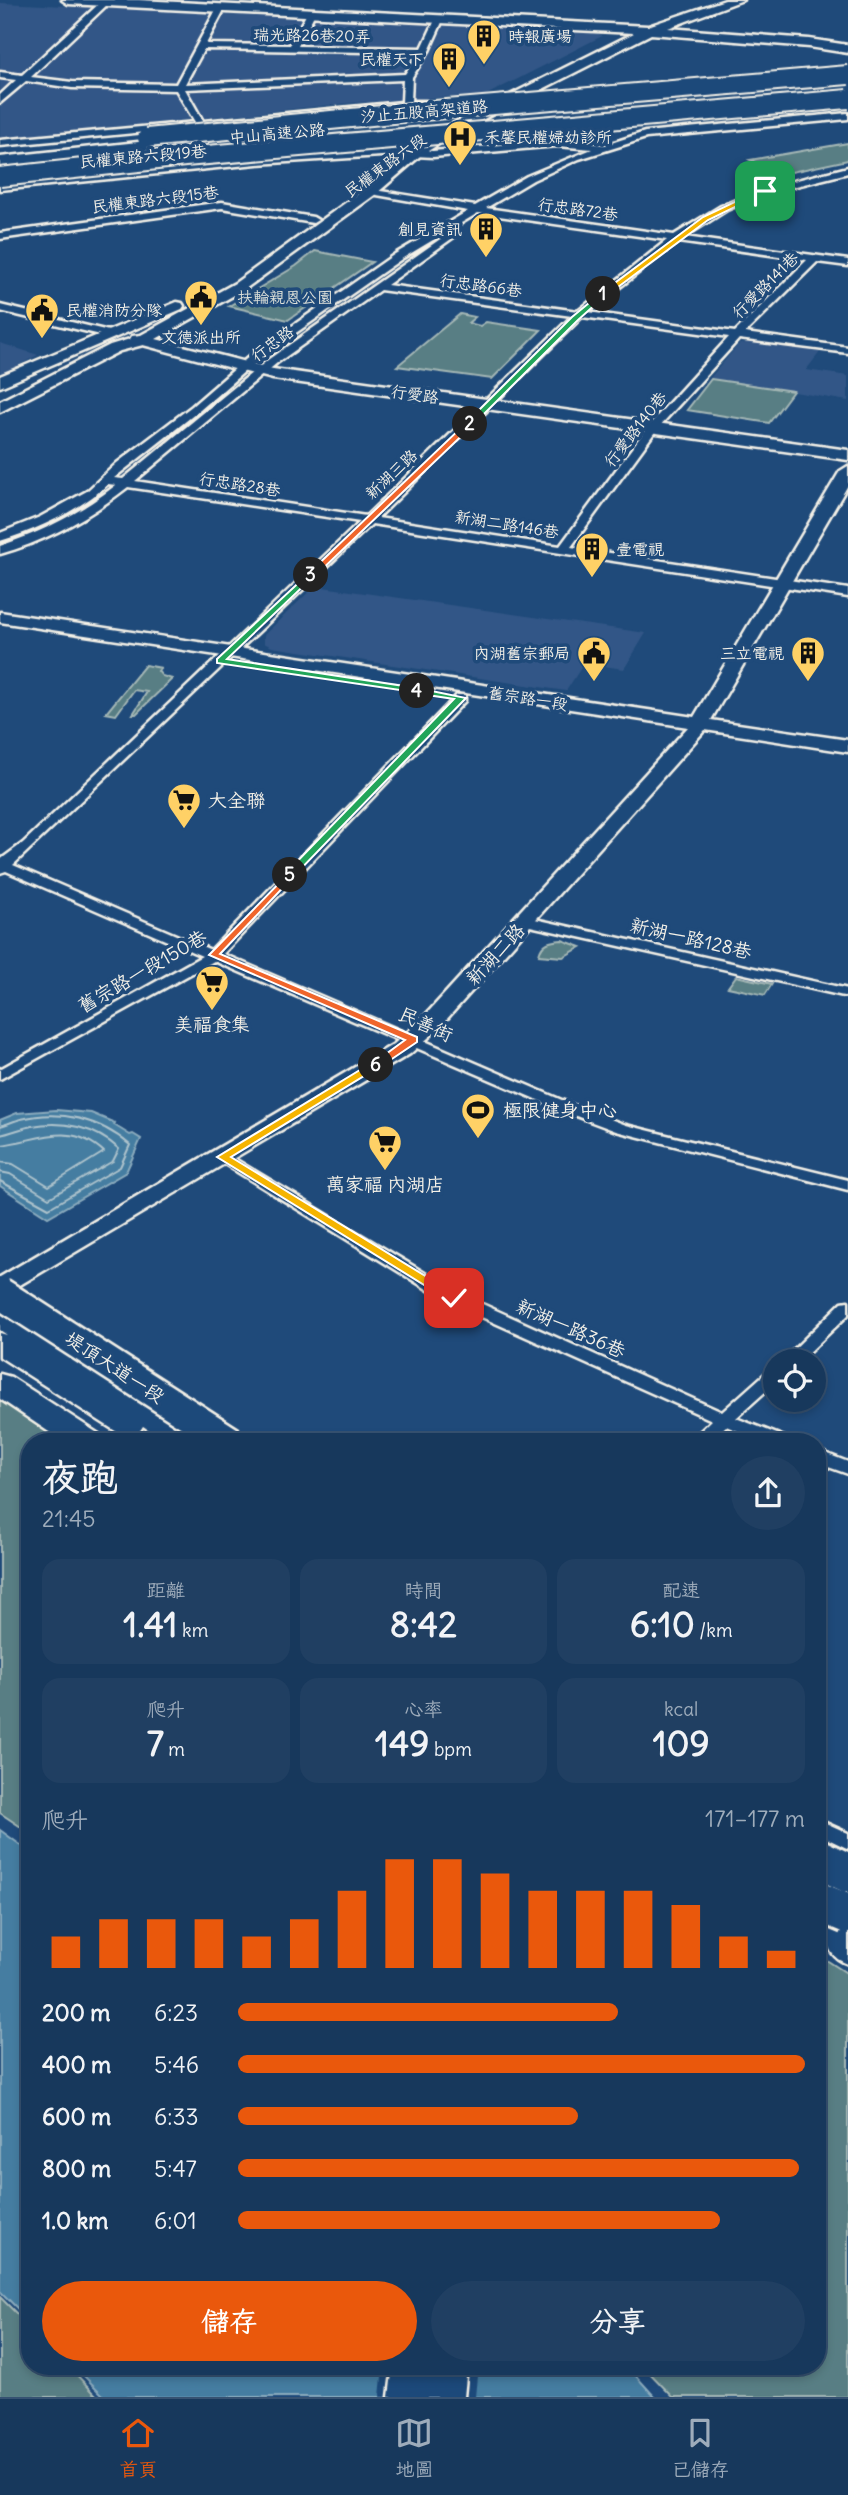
<!DOCTYPE html>
<html lang="zh-TW">
<head>
<meta charset="utf-8">
<style>
  :root { --surface:#17385c; --page:#203f62; --text:#f1f3f6; --muted:#9eacbb; --line:#365272; --accent:#ea580c }
  body { margin:0; font-family:Delius,"LXGW WenKai TC",sans-serif; background:var(--page); color:var(--text); height:100vh; display:flex; flex-direction:column; font-size:26px; white-space:nowrap }
  * { box-sizing:border-box; margin:0 }
  p { font-size:23px; color:var(--muted) }
  .icon { flex:none; width:38px; height:38px; fill:none; stroke:currentColor; stroke-width:2; stroke-linecap:round; stroke-linejoin:round }
  .map { position:relative; flex:1; overflow:hidden }
  .sheet { position:absolute; left:21px; top:1433px; width:805px; height:942px; display:flex; flex-direction:column; background:var(--surface); border-radius:28px; box-shadow:0 4px 10px #0003,0 0 0 2px var(--line) }
  .sheet>* { flex:none }
  .controls { position:absolute; left:763px; top:1349px; display:grid; gap:14px }
  .controls a { display:grid; place-items:center; width:63px; height:63px; border-radius:50%; background:var(--surface); box-shadow:0 4px 10px #0003,0 0 0 2px var(--line); font-size:35px }
  .pin { position:absolute; display:grid; place-items:center; width:60px; height:60px; color:#fff; margin:-30px; border-radius:14px; box-shadow:0 4px 10px #0006 }
  .km { position:absolute; width:35px; height:35px; margin:-18px; border-radius:50%; background:#222; color:#fff; font-size:19px; line-height:35px; text-align:center }
  .round { display:grid; place-items:center; flex:none; width:74px; height:74px; border-radius:37px; background:var(--page) }
  .summary { display:flex; align-items:center; justify-content:space-between; height:119px; padding:0 21px }
  h1 { font-size:38px; font-weight:700; line-height:52px }
  .figures { display:grid; grid-template-columns:repeat(3,1fr); gap:10px; height:119px; padding:7px 21px }
  .figures div { display:grid; align-content:center; border-radius:18px; background:var(--page); text-align:center }
  .figures b { font-size:35px; font-weight:700 }
  .figures small { font-size:19px; font-weight:400 }
  .figures p { font-size:19px }
  .chart { height:196px; padding:14px 21px }
  .chart p { display:flex; justify-content:space-between }
  .chart svg { width:100%; height:126px; margin-top:7px; stroke:var(--accent); stroke-width:6 }
  .action { display:flex; gap:14px; margin-top:auto; padding:14px 21px }
  .action a { flex:1; height:80px; border-radius:42px; background:var(--accent); color:#fff; font-size:28px; font-weight:700; line-height:80px; text-align:center }
  .action a+a { background:var(--page); color:var(--text) }
  ul { padding:0 21px; list-style:none; font-size:23px }
  li { display:grid; grid-template-columns:112px 84px 1fr; align-items:center; height:52px }
  li i { height:18px; border-radius:9px; background:var(--accent) }
  .menu { display:flex; justify-content:space-around; align-items:center; height:98px; border-top:2px solid var(--line); background:var(--surface); font-size:19px; color:var(--muted) }
  .menu a { display:grid; justify-items:center; gap:4px }
  .menu .selected { color:var(--accent) }
  .map>svg:first-child { display:block }
</style>
</head>
<body>
<div class="map">
<svg width="848" height="2397" viewBox="0 0 848 2397">
  <rect width="100%" height="100%" fill="#1f4a7a"/>
  <filter id="ink" filterUnits="userSpaceOnUse"><feTurbulence type="fractalNoise" baseFrequency=".0143" numOctaves="2"/><feDisplacementMap in="SourceGraphic" scale="14" xChannelSelector="R" yChannelSelector="G"/><feConvolveMatrix kernelMatrix="1 2 1 2 8 2 1 2 1" color-interpolation-filters="sRGB"/></filter>
  <g filter="url(#ink)">
    <g fill="#335787">
      <polygon points="0,3 592,30 602,36 486,95 351,103 0,139"/>
      <polygon points="753,342 820,352 806,370 848,376 848,401 710,378 739,344"/>
      <polygon points="0,343 38,355 0,375"/>
      <polygon points="315,586 492,611 646,633 624,669 584,663 566,691 272,647 264,643 264,635"/>
    </g>
    <g fill="#587e84" stroke="#a6b8b6" stroke-width="2">
      <polygon points="848,143 848,160 782,174 750,160"/>
      <polygon points="315,251 372,262 288,320 229,306 296,266"/>
      <polygon points="460,314 475,317 468,323 480,326 486,322 541,330 492,379 397,366"/>
      <polygon points="711,379 793,391 769,423 687,410"/>
      <polygon points="145,665 161,668 158,671 162,676 172,679 136,714 133,714 147,692 134,690 116,715 106,713"/>
      <path d="M562,940l19,7 -18,10 -24,-2c3,-13 12,-14 23,-15z"/>
      <polygon points="736,976 772,984 765,995 728,987"/>
      <polygon points="0,1395 69,1442 30,1442 30,1833 0,1813"/>
      <polygon points="817,1954 848,1974 848,2397 673,2397 643,2366 817,2366"/>
      <polygon points="0,2297 30,2327 30,2366 68,2366 98,2397 0,2397"/>
    </g>
    <g fill="#457da1" stroke="#8babbd" stroke-width="2">
      <polygon points="56,1110 91,1113 115,1123 114,1125 130,1135 133,1134 141,1139 126,1172 48,1217 0,1186 0,1120 17,1113"/>
      <polygon points="0,1830 30,1852 30,2321 0,2291"/>
      <polygon points="74,2366 627,2366 655,2397 105,2397"/>
    </g>
    <polygon fill="#1f4a7a" points="383,2366 478,2366 475,2397 380,2397"/>
    <g fill="none" stroke-linecap="round" stroke-linejoin="round">
      <g stroke="#aec3cc" stroke-width="2">
        <path d="M0,1126c7,-2 14,-5 21,-7 39,-10 79,0 109,26l-10,22 -71,41 -49,-27"/>
        <path d="M0,1135c11,-2 21,-7 32,-9 31,-6 63,1 87,23l-6,12 -64,37 -39,-24 -10,-2"/>
        <path d="M0,1145c37,-4 70,-25 104,7l-55,34 -36,-22 -13,-2"/>
      </g>
      <g stroke="#f4f1e8" stroke-width="5">
        <g id="street">
          <path d="M103,0l7,2 -79,75 41,5 104,2 41,-76 4,-3 4,3 -19,36 84,1 17,-32 4,-3 4,3 -17,33 124,2 14,-30 7,2 -14,31 -17,26 -1,24h15v4l-426,41v-6l195,-18 -19,-32 -104,-2 -46,-7 -26,22v-8l16,-15 -16,-2v-6l22,3zM204,49l215,4 -14,21 -220,10zM403,80l-1,22 -199,19 -18,-32z"/>
          <path d="M848,113v6l-202,19 -67,21 -46,21 -47,28 188,27 47,-29 41,-17 86,-22v6l-80,20 -41,17 -42,27 163,23v6l-31,-4 -72,71 103,14v6l-109,-14 -82,90 -86,118 277,42v8l-476,-73 -359,341 198,85 246,-255h8v6l-242,253 355,153 48,18 222,55v10l-232,-59 -48,-18 -354,-152 -214,118v-10l202,-113 -196,-85 -6,2v-13l23,-17 337,-321 -232,-35c-38,30 -81,54 -128,67v-8c42,-14 81,-33 116,-61l-8,-1c-28,26 -71,46 -108,57v-8l40,-16 47,-26 30,-28 75,-57 60,-52 143,-100 73,-43 -97,-17 -5,-3 2,-2 107,17 52,-30 65,-27 -35,-3 -124,11 -36,-2 -140,9 -257,26v-6l257,-26 140,-9 36,2 124,-11 48,5 40,-13zM478,213l189,27 -89,71 -191,-26 67,-48 -8,-2 -177,124 -146,120 -9,-1 86,-68 60,-52 143,-100zM678,242l129,18 -72,72 -147,-20zM380,290l192,26 -206,200 -231,-35 142,-118zM582,317l147,20 -80,88 -89,121 -182,-28z"/>
          <polygon points="222,202 313,217 318,220 313,223 222,208 0,239 0,233"/>
          <polygon points="0,305 113,332 114,334 109,337 0,311"/>
          <polygon points="526,917 848,989 848,997 521,924 519,921 521,918"/>
          <polygon points="223,1152 460,1294 722,1412 769,1370 775,1369 775,1383 736,1418 787,1438 790,1442 765,1442 726,1426 709,1442 689,1442 712,1420 448,1302 218,1160 215,1157"/>
          <polygon points="848,1301 848,1315 799,1362 781,1362 842,1302"/>
          <polygon points="817,1450 848,1462 848,1474 817,1463"/>
          <polygon points="817,1819 848,1833 848,1849 817,1835"/>
          <path d="M835,1925l7,2 6,18v19c-17,-6 -19,-15 -23,-31l3,-6z"/>
        </g>
      </g>
      <g stroke="#f4f1e8" stroke-width="5">
        <g id="secondary">
          <polygon points="62,0 139,0 648,26 725,0 743,0 668,28 809,39 848,45 848,53 809,47 651,34 458,132 420,156 376,194 245,289 156,339 273,369 848,450 848,460 273,379 143,345 120,351 0,412 0,401 110,345 130,339 132,336 141,335 235,283 366,188 410,150 448,126 634,33 68,4"/>
          <polygon points="177,302 182,303 184,306 182,309 0,387 0,376"/>
          <polygon points="848,466 848,485 711,720 848,740 848,752 705,730 437,1030 410,1054 8,1292 0,1294 0,1277 394,1044 421,1020 688,727 0,622 0,612 694,717 840,471"/>
          <polygon points="817,1913 848,1925 848,1949 817,1937"/>
        </g>
      </g>
      <g stroke="#f4f1e8" stroke-width="5">
        <g id="highway">
          <polygon points="184,137 193,142 190,146 0,167 0,157"/>
          <polygon points="0,1306 11,1309 202,1434 206,1442 167,1442 143,1426 139,1432 128,1436 117,1432 0,1357 0,1333 7,1335 0,1330"/>
          <polygon points="0,1374 11,1377 99,1434 103,1442 64,1442 0,1399"/>
          <polygon points="393,2366 467,2366 464,2397 389,2397"/>
        </g>
      </g>
      <use href="#street" fill="#1f4a7a" fill-rule="evenodd"/>
      <use href="#secondary" fill="#1f4a7a" fill-rule="evenodd"/>
      <use href="#highway" fill="#1f4a7a" fill-rule="evenodd"/>
      <g stroke="#f4f1e8" stroke-width="22" stroke-linecap="butt">
        <g id="highway-bridge-far2">
          <polyline points="147,138 423,111 848,75"/>
          <polyline points="0,177 185,157 848,99"/>
        </g>
      </g>
      <g stroke="#f4f1e8" stroke-width="35" stroke-linecap="butt">
        <polyline id="highway-bridge-far1" points="0,1293 231,1442"/>
      </g>
      <g stroke="#f4f1e8" stroke-width="44" stroke-linecap="butt">
        <g id="highway-bridge">
          <polyline points="817,1858 848,1873"/>
          <polyline points="817,1901 848,1914"/>
        </g>
      </g>
      <use href="#highway-bridge-far2" stroke="#1f4a7a" stroke-width="18"/>
      <use href="#highway-bridge-far1" stroke="#1f4a7a" stroke-width="30"/>
      <use href="#highway-bridge" stroke="#1f4a7a" stroke-width="38"/>
    </g>
  </g>
  <polygon fill="#f5b400" stroke="#fff" stroke-width="2" points="762,189 768,191 708,220 606,296 600,294 703,217"/>
  <polygon fill="#22a559" stroke="#fff" stroke-width="2" points="601,293 607,294 578,320 472,426 467,426 467,422 572,317"/>
  <polygon fill="#f0652b" stroke="#fff" stroke-width="2" points="467,422 474,424 314,577 308,577 308,574"/>
  <polygon fill="#22a559" stroke="#fff" stroke-width="2" points="308,574 315,575 227,659 417,688 422,691 420,693 217,663 217,659"/>
  <polygon fill="#22a559" stroke="#fff" stroke-width="2" points="417,688 466,698 293,877 286,877 286,873 454,699 414,693 412,691"/>
  <polygon fill="#f0652b" stroke="#fff" stroke-width="2" points="290,872 293,873 293,877 220,954 417,1037 417,1042 380,1067 371,1065 405,1040 209,955"/>
  <polygon fill="#f5b400" stroke="#fff" stroke-width="2" points="373,1062 382,1065 231,1157 458,1296 458,1301 450,1301 217,1157"/>
  <defs>
    <g id="building-pin" transform="scale(1.75)"><path d="M0 17L-7.5 6A9.5 9.5 0 1 1 7.5 6Z" fill="#ffd166" stroke="#1f4a7a"/><path d="M-4-6H4V6H1V3H-1V6H-4ZM-2.5-4.3h1.7v1.8h-1.7ZM.8-4.3h1.7v1.8H.8ZM-2.5-1h1.7V.8h-1.7ZM.8-1h1.7V.8H.8Z" fill="#111"/></g>
    <g id="hospital-pin" transform="scale(1.75)"><path d="M0 17L-7.5 6A9.5 9.5 0 1 1 7.5 6Z" fill="#ffd166" stroke="#1f4a7a"/><path d="M-5-5h3v3.5h4V-5h3V5h-3V1.5h-4V5h-3Z" fill="#111"/></g>
    <g id="civic-pin" transform="scale(1.75)"><path d="M0 17L-7.5 6A9.5 9.5 0 1 1 7.5 6Z" fill="#ffd166" stroke="#1f4a7a"/><path d="M-.6-6.5H3V-4.5H.6V-3L4-1V1h2V6H-6V1h2V-1L-.6-3ZM-1.2 2.5V6h2.4V2.5Z" fill="#111"/></g>
    <g id="supermarket-pin" transform="scale(1.75)"><path d="M0 17L-7.5 6A9.5 9.5 0 1 1 7.5 6Z" fill="#ffd166" stroke="#1f4a7a"/><path d="M-6-5.5h2.5l.6 2H6L4.5 2H-2.5L-4.4-4H-6ZM-1.5 3.2a1.3 1.3 0 1 0 .1 0ZM3 3.2a1.3 1.3 0 1 0 .1 0Z" fill="#111"/></g>
    <g id="stadium-pin" transform="scale(1.75)"><path d="M0 17L-7.5 6A9.5 9.5 0 1 1 7.5 6Z" fill="#ffd166" stroke="#1f4a7a"/><path d="M0-5a6.5 5 0 1 0 0 10a6.5 5 0 1 0 0-10ZM-3.5-1.8h7v3.6h-7Z" fill="#111"/></g>
  </defs>
  <g fill-rule="evenodd">
    <use href="#building-pin" x="484" y="36"/>
    <use href="#building-pin" x="449" y="59"/>
    <use href="#hospital-pin" x="460" y="137"/>
    <use href="#building-pin" x="486" y="229"/>
    <use href="#civic-pin" x="201" y="297"/>
    <use href="#civic-pin" x="42" y="310"/>
    <use href="#building-pin" x="592" y="549"/>
    <use href="#civic-pin" x="594" y="653"/>
    <use href="#building-pin" x="808" y="653"/>
    <use href="#supermarket-pin" x="184" y="800"/>
    <use href="#supermarket-pin" x="212" y="982"/>
    <use href="#stadium-pin" x="478" y="1110"/>
    <use href="#supermarket-pin" x="385" y="1142"/>
  </g>
  <g text-anchor="middle" dominant-baseline="central" stroke-width="7" stroke-linejoin="round" paint-order="stroke">
    <g font-size="16" fill="#f4f1e8" stroke="#1f4a7a">
      <text transform="translate(312 35) rotate(1)">瑞光路26巷20弄</text>
      <text transform="translate(424 111) rotate(-5)">汐止五股高架道路</text>
      <text transform="translate(277 133) rotate(-5)">中山高速公路</text>
      <text transform="translate(143 156) rotate(-5)">民權東路六段19巷</text>
      <text transform="translate(385 165) rotate(-36)">民權東路六段</text>
      <text transform="translate(155 199) rotate(-7)">民權東路六段15巷</text>
      <text transform="translate(578 209) rotate(8)">行忠路72巷</text>
      <text transform="translate(481 285) rotate(8)">行忠路66巷</text>
      <text transform="translate(765 285) rotate(-45)">行愛路141巷</text>
      <text transform="translate(272 343) rotate(-36)">行忠路</text>
      <text transform="translate(415 394) rotate(8)">行愛路</text>
      <text transform="translate(635 429) rotate(-52)">行愛路140巷</text>
      <text transform="translate(391 474) rotate(-43)">新湖三路</text>
      <text transform="translate(240 484) rotate(9)">行忠路28巷</text>
      <text transform="translate(507 524) rotate(9)">新湖二路146巷</text>
      <text transform="translate(528 698) rotate(9)">舊宗路一段</text>
    </g>
    <g font-size="16" fill="#f4f1e8" stroke="#1f4a7a" text-anchor="start">
      <text x="508" y="36">時報廣場</text>
      <text x="424" y="59" text-anchor="end">民權天下</text>
      <text x="484" y="137">禾馨民權婦幼診所</text>
      <text x="462" y="229" text-anchor="end">創見資訊</text>
      <text x="66" y="310">民權消防分隊</text>
      <text x="201" y="337" text-anchor="middle">文德派出所</text>
      <text x="616" y="549">壹電視</text>
      <text x="570" y="653" text-anchor="end">內湖舊宗郵局</text>
      <text x="784" y="653" text-anchor="end">三立電視</text>
    </g>
    <g font-size="16" fill="#dde0d9" stroke="#1f4a7a">
      <text x="285" y="297">扶輪親恩公園</text>
    </g>
    <g font-size="19" fill="#f4f1e8" stroke="#1f4a7a" text-anchor="start">
      <text x="208" y="800">大全聯</text>
      <text x="212" y="1024" text-anchor="middle">美福食集</text>
      <text x="503" y="1110">極限健身中心</text>
      <text x="385" y="1184" text-anchor="middle">萬家福 內湖店</text>
    </g>
    <g font-size="19" fill="#f4f1e8" stroke="#1f4a7a">
      <text transform="translate(691 938) rotate(13)">新湖一路128巷</text>
      <text transform="translate(495 954) rotate(-47)">新湖二路</text>
      <text transform="translate(142 971) rotate(-30)">舊宗路一段150巷</text>
      <text transform="translate(426 1024) rotate(24)">民善街</text>
      <text transform="translate(571 1328) rotate(24)">新湖一路36巷</text>
      <text transform="translate(115 1367) rotate(33)">堤頂大道一段</text>
    </g>
  </g>
</svg>
<div class="controls">
<a><svg class="icon" aria-label="locate" viewBox="0 0 24 24"><circle cx="12" cy="12" r="6"/><path d="M12 2v4M12 18v4M2 12h4M18 12h4"/></svg></a>
</div>
<div class="pin" style="left:765px;top:191px;background:#1e9e55"><svg class="icon" aria-label="arrive" viewBox="0 0 24 24"><path d="M6 21V4h12l-3 4 3 4H6"/></svg></div>
<div class="pin" style="left:454px;top:1298px;background:#d93025"><svg class="icon" aria-label="check" viewBox="0 0 24 24"><path d="M5 12l5 5 9-10"/></svg></div>
<b class="km" style="left:603px;top:294px">1</b>
<b class="km" style="left:470px;top:424px">2</b>
<b class="km" style="left:311px;top:575px">3</b>
<b class="km" style="left:417px;top:691px">4</b>
<b class="km" style="left:290px;top:875px">5</b>
<b class="km" style="left:376px;top:1065px">6</b>
<section class="sheet">
<div class="summary"><div><h1>夜跑</h1><p>21:45</p></div><a class="round"><svg class="icon" aria-label="share" viewBox="0 0 24 24"><path d="M12 15V3M7 8l5-5 5 5M5 13v7h14v-7"/></svg></a></div>
<div class="figures">
<div><p>距離</p><b>1.41<small> km</small></b></div>
<div><p>時間</p><b>8:42</b></div>
<div><p>配速</p><b>6:10<small> /km</small></b></div>
</div>
<div class="figures">
<div><p>爬升</p><b>7<small> m</small></b></div>
<div><p>心率</p><b>149<small> bpm</small></b></div>
<div><p>kcal</p><b>109</b></div>
</div>
<div class="chart"><p><span>爬升</span>171–177 m</p>
<svg viewBox="0 0 160 44" preserveAspectRatio="none"><path d="M5 44V33M15 44V27M25 44V27M35 44V27M45 44V33M55 44V27M65 44V17M75 44V6M85 44V6M95 44V11M105 44V17M115 44V17M125 44V17M135 44V22M145 44V33M155 44V38"/></svg>
</div>
<ul>
<li><b>200 m</b>6:23<i style="width:67%"></i></li>
<li><b>400 m</b>5:46<i style="width:100%"></i></li>
<li><b>600 m</b>6:33<i style="width:60%"></i></li>
<li><b>800 m</b>5:47<i style="width:99%"></i></li>
<li><b>1.0 km</b>6:01<i style="width:85%"></i></li>
</ul>
<div class="action"><a>儲存</a><a>分享</a></div>
</section>
</div>
<nav class="menu">
<a class="selected"><svg class="icon" aria-label="home" viewBox="0 0 24 24"><path d="M3 11l9-7 9 7M6 9v11h12V9"/></svg>首頁</a>
<a><svg class="icon" aria-label="map" viewBox="0 0 24 24"><path d="M3 6l6-2 6 2 6-2v14l-6 2-6-2-6 2zM9 4v14M15 6v14"/></svg>地圖</a>
<a><svg class="icon" aria-label="saved" viewBox="0 0 24 24"><path d="M7 4h10v16l-5-4-5 4z"/></svg>已儲存</a>
</nav>
</body>
</html>
